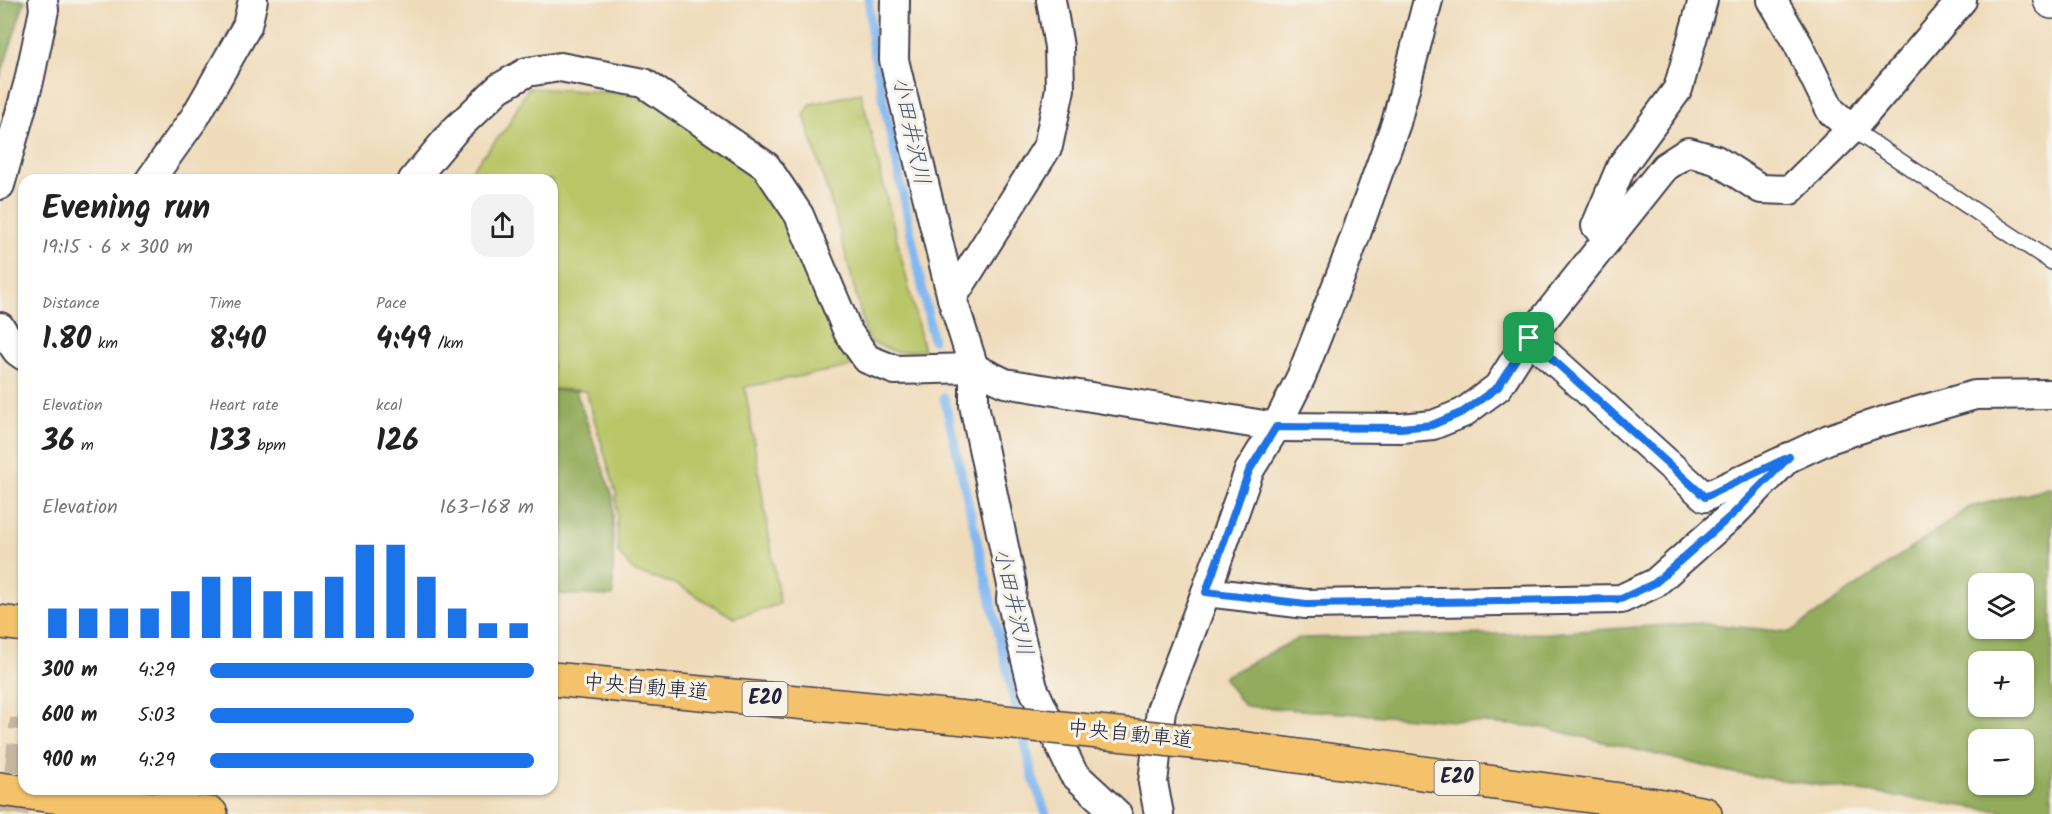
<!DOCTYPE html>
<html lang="en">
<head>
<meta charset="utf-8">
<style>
  :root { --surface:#fff; --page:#f2f2f2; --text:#222; --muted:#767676; --accent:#1a73e8 }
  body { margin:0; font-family:Kalam,"Klee One",sans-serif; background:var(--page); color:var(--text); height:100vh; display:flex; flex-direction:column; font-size:22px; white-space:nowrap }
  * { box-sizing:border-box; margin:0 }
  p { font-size:20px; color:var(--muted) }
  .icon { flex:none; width:33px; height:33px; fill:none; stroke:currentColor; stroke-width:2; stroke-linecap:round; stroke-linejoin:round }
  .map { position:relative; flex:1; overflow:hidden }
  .side { position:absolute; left:18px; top:174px; width:540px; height:621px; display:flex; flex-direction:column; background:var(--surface); border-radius:18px; box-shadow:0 2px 4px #0004 }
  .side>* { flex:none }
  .buttons { position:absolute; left:1968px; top:573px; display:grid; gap:12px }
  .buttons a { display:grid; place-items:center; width:66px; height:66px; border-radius:12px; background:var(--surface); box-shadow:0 2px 4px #0004; font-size:30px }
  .pin { position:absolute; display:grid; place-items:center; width:51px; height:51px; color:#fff; margin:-26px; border-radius:12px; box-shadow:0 3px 9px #0006 }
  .round { display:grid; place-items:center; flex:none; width:63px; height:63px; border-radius:18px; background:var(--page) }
  .head { display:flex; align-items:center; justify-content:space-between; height:102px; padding:0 24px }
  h1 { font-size:33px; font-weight:600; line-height:45px }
  .stats { display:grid; grid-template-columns:repeat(3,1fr); gap:9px; height:102px; padding:6px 24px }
  .stats div { display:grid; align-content:center }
  .stats b { font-size:30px; font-weight:600 }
  .stats small { font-size:16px; font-weight:400 }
  .stats p { font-size:16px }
  .chart { height:168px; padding:12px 24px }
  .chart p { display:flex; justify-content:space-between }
  .chart svg { width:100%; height:108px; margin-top:6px; stroke:var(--accent); stroke-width:6 }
  ul { padding:0 24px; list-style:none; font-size:20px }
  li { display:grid; grid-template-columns:96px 72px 1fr; align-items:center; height:45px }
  li i { height:15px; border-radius:8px; background:var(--accent) }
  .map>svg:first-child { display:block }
</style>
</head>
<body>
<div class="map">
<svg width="2052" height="814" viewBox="0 0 2052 814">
  <rect width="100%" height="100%" fill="#f7f3e8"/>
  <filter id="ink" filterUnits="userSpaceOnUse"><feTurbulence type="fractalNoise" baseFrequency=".0167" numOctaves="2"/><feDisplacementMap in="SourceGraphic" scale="12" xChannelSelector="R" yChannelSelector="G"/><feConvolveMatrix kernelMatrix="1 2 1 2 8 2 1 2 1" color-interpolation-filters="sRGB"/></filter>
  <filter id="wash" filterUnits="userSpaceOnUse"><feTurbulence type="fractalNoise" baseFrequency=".008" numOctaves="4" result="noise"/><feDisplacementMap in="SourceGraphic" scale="24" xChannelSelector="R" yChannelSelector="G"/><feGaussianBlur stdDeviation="1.35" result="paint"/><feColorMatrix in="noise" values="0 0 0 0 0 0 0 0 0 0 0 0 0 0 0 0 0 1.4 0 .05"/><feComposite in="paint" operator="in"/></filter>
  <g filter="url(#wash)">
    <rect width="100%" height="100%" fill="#efdbba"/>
    <g fill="#b9c668" stroke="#6e7452" stroke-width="1.5">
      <polygon points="528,88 642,94 761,171 793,220 833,328 854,366 745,387 780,604 734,618 678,585 635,572 618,553 616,493 586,391 552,389 552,180 466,180 466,176 507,127"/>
      <polygon points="861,93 924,350 896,352 868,341 836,218 804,115 811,104"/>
    </g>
    <g fill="#92ab5c" stroke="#5a664c" stroke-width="1.5" fill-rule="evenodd">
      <polygon points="0,0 25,0 0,78"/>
      <polygon points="552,390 576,391 613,497 613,596 552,594"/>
      <path d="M2047,488h5v326h-33l-286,-41 -192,-46 -297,-21 -21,-29 76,-39 250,-5 150,-10 91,9 180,-125zM1978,584h46v44h-46zM1978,662h46v44h-46zM1978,740h46v44h-46z"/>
    </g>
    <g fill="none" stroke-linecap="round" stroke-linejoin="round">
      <g stroke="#81b8f1" stroke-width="9">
        <polyline points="869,0 872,45 933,340"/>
        <polyline points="944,398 1018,717"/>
        <polyline points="1022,730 1033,778 1046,814"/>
      </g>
    </g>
  </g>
  <g filter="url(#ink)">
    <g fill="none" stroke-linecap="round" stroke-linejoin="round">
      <polyline stroke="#c6b6a1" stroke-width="28" stroke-dasharray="28 14" stroke-linecap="butt" points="14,814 24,719"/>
      <g stroke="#413e4e" stroke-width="18">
        <polyline id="service" points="1852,129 2052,262"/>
      </g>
      <g stroke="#413e4e" stroke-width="32">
        <g id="minor">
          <polyline points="895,0 894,60 952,298 974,368 974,405 1012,585 1011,600 1033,688 1073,773 1117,814"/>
          <polyline points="1772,0 1798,44 1831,111 1852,129"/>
          <polyline points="150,180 195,117 247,26 253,0"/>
          <polyline points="413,180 454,131 499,88 527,72 560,67 644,83 766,166 799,215 848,332 867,359 895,370 974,368 1005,383 1276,427 1401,428 1433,425 1463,413 1498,387 1529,338 1665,167 1688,152 1716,160 1761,189 1790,190 1852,129 1962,0"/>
          <polyline points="0,185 29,81 44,10 43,0"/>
          <polyline points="1609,237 1596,226 1621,167 1678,89 1703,0"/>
          <polyline points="952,298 1048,146 1060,89 1059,47 1051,0"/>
          <polyline points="0,327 17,351 24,356"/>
          <polyline points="1529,338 1705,497 1829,439 1877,423 1975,395 2052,394"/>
          <polyline points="1206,592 1306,604 1621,599 1655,583 1734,513 1789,457"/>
          <polyline points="1159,814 1153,783 1161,710 1206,592 1249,471 1276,427 1301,377 1344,267 1396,123 1428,0"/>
        </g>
      </g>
      <g stroke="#413e4e" stroke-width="36">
        <polyline id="tertiary" points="2050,0 2052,2"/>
      </g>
      <g stroke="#413e4e" stroke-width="36">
        <g id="motorway">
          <polyline points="0,622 24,625"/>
          <polyline points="552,679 977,719"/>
          <polyline points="1210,744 1657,805 1705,814"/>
          <polyline points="0,789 143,808 211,814"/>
        </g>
      </g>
      <use href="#service" stroke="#fff" stroke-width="15"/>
      <use href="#minor" stroke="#fff" stroke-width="28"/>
      <use href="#tertiary" stroke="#fff" stroke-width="33"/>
      <use href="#motorway" stroke="#f3c26a" stroke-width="33"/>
      <g stroke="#413e4e" stroke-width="36" stroke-linecap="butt">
        <polyline id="motorway-bridge" points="977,719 1210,744"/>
      </g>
      <use href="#motorway-bridge" stroke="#f3c26a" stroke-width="33"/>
    </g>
  </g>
  <g fill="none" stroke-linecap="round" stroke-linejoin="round" filter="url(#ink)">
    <g stroke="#fff" stroke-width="12">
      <polygon id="route" points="1529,338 1705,497 1789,457 1734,513 1655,583 1621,599 1306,604 1206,592 1249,471 1276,427 1401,428 1432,425 1463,412 1498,387"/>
    </g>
    <use href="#route" stroke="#1a73e8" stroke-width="8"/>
  </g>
  <g text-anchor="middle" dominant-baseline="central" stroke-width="6" stroke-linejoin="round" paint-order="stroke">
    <g fill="#f7f3e8" stroke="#62616f" stroke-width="1.5">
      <rect x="742.5" y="682" width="45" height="34" rx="4.5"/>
      <rect x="1434.5" y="761" width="45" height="34" rx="4.5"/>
    </g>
    <g font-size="20" font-weight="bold" fill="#22223b">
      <text x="765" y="699">E20</text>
      <text x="1457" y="778">E20</text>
    </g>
    <g font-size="21" fill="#22223b" stroke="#f7f3e8">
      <text transform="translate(646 688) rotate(5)">中央自動車道</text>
      <text transform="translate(1130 735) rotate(6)">中央自動車道</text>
    </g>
    <g font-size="22" font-style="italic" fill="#43567b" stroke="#f7f3e8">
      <text transform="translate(910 131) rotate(78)">小田井沢川</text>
      <text transform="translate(1012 602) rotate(77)">小田井沢川</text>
    </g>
  </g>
</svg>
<div class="buttons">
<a><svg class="icon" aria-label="layers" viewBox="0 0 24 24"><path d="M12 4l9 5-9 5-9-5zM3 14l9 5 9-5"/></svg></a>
<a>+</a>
<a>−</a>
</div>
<div class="pin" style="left:1529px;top:338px;background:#1e9e55"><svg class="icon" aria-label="arrive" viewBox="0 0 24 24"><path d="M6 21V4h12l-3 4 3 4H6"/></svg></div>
<section class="side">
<div class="head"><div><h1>Evening run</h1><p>19:15 · 6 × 300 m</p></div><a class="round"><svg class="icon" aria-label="share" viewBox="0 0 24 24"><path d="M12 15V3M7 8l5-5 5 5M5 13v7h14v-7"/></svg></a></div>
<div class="stats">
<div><p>Distance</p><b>1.80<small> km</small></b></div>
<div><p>Time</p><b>8:40</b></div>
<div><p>Pace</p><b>4:49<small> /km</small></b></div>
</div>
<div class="stats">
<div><p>Elevation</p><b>36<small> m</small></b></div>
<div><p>Heart rate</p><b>133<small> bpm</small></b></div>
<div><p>kcal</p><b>126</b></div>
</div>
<div class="chart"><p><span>Elevation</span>163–168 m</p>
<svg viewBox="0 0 160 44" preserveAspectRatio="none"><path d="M5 44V32M15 44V32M25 44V32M35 44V32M45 44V25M55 44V19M65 44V19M75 44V25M85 44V25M95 44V19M105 44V6M115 44V6M125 44V19M135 44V32M145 44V38M155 44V38"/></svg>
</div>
<ul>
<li><b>300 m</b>4:29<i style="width:100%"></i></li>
<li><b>600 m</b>5:03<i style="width:63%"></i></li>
<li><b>900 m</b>4:29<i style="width:100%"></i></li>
</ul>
</section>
</div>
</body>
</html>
